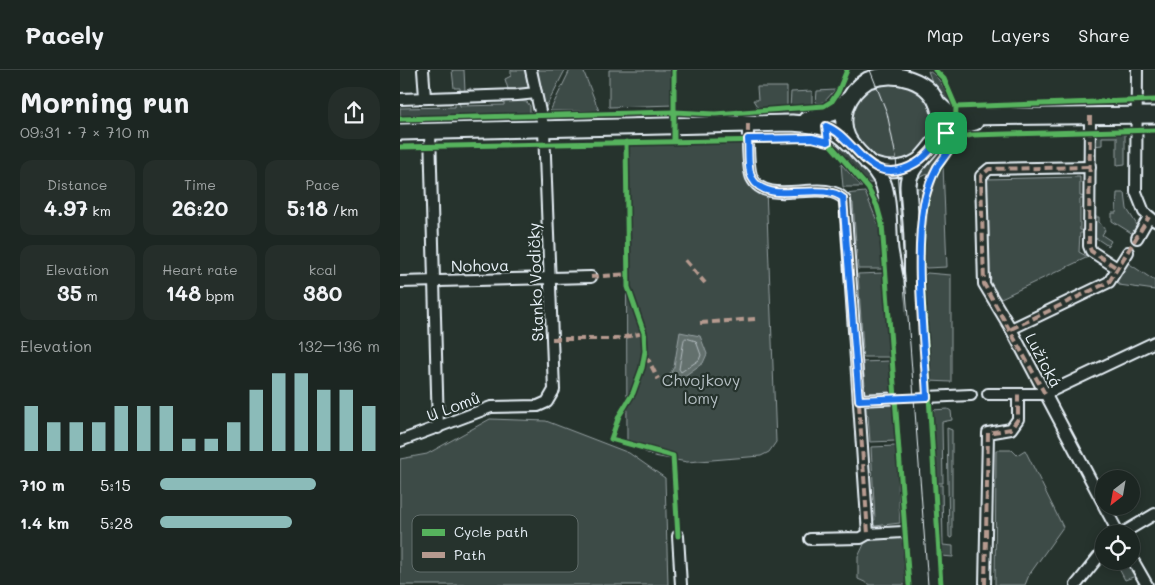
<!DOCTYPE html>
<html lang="en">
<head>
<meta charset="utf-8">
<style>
  :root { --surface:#1c2622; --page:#252e2a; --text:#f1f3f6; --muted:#a0a5a5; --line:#3a4340; --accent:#8bbbb9 }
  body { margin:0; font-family:Mali,sans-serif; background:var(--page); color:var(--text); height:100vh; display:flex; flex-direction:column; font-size:19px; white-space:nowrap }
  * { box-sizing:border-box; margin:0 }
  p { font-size:16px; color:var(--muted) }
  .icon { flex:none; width:28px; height:28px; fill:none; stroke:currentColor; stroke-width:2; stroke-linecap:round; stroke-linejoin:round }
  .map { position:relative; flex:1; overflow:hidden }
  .side { display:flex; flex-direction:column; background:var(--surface); width:400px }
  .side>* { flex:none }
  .needle { width:32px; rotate:211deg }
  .tools { position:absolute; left:695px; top:400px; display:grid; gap:10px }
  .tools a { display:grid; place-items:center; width:45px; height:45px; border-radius:50%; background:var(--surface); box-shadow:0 2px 12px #0003,0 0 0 1px var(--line); font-size:25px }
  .pin { position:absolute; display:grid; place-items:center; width:42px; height:42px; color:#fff; margin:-21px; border-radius:10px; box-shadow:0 2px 8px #0006 }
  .round { display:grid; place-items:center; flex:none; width:52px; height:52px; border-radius:20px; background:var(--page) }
  .summary { display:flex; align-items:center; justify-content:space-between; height:85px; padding:0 20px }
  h1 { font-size:28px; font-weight:700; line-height:38px }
  .stats { display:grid; grid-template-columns:repeat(3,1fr); gap:8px; height:85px; padding:5px 20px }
  .stats div { display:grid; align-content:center; border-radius:12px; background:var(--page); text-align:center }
  .stats b { font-size:21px; font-weight:700 }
  .stats small { font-size:14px; font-weight:400 }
  .stats p { font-size:14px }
  .chart { height:140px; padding:10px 20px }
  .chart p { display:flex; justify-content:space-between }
  .chart svg { width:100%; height:90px; margin-top:5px; stroke:var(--accent); stroke-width:6 }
  ul { padding:0 20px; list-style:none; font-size:16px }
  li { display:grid; grid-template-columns:80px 60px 1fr; align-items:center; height:38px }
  li i { height:12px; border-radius:6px; background:var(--accent) }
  header { display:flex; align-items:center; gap:30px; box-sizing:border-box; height:70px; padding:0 25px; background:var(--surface); border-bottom:1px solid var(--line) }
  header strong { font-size:24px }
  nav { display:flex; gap:28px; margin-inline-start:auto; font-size:18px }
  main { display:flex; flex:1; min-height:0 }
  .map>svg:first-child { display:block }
</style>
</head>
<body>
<header>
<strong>Pacely</strong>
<nav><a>Map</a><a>Layers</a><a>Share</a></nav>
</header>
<main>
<section class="side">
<div class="summary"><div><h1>Morning run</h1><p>09:31 · 7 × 710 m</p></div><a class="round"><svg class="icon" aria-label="share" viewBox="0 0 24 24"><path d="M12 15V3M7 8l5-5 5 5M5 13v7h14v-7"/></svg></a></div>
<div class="stats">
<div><p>Distance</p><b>4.97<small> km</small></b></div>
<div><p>Time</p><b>26:20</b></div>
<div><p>Pace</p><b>5:18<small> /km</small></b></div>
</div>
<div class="stats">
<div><p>Elevation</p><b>35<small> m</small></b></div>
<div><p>Heart rate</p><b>148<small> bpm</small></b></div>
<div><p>kcal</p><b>380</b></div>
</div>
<div class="chart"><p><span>Elevation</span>132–136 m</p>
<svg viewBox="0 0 160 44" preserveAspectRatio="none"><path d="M5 44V22M15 44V30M25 44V30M35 44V30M45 44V22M55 44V22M65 44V22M75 44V38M85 44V38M95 44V30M105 44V14M115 44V6M125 44V6M135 44V14M145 44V14M155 44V22"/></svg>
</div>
<ul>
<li><b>710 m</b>5:15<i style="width:71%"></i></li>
<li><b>1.4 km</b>5:28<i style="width:60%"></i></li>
</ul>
</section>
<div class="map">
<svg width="755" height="515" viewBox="0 0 755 515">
  <rect width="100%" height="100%" fill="#26332d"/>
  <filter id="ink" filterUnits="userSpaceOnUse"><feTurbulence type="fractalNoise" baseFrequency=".02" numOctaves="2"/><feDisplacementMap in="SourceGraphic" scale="10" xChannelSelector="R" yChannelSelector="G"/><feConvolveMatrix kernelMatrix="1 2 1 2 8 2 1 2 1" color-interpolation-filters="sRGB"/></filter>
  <g filter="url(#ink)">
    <g fill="#3e4b47" stroke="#939ea0">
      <polygon points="52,0 64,0 65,21 71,18 70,21 60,23 60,18 54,18"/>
      <polygon points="111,0 128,0 130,16 127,19 113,21 108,19 105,9 111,6"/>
      <polygon points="133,0 165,0 145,39 144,39"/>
      <polygon points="170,0 183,0 199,41 150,41"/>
      <polygon points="209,0 274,0 274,35 209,37"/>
      <path d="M528,1c13,5 22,28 25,40l-19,-24z"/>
      <path d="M477,11l39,5c16,20 24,30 11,55 -24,48 -97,10 -70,-43 3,-6 14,-12 20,-17z"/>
      <polygon points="357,17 387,17 387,37 358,38 353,30 358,30"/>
      <polygon points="435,20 424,32 416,33 417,21"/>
      <polygon points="412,21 412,36 390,38 391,22"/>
      <polygon points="104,29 117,29 118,31 127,32 130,36 130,43 0,47 0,38 55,37 55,30 59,30 60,36 104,35"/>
      <polygon points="718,34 718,38 590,40 589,36"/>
      <polygon points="421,40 422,41 391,48 390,45 366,46 360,49 353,43"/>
      <polygon points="125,48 125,52 10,56 10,50"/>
      <path d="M432,62c9,6 14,17 21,25 8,10 18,16 25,26h-9l-6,-4 -27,-32z"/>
      <polygon points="694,63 725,64 725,94 717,95 717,67 702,67 702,75 694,76"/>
      <polygon points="552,66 531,103 512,110 513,106"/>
      <polygon points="348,69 351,107 366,119 376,372 369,382 361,386 287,392 254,386 227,374 226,72"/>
      <polygon points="441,94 462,117 443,117"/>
      <polygon points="543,95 547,197 526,198 524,195 528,128"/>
      <polygon points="680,107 680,126 686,127 686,129 680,129 680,160 686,160 686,163 680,163 679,182 688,187 599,229 589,211 591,209 588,195 585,109"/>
      <polygon points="511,118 520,118 524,121 519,166"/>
      <polygon points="465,122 479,156 483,199 458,199 453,133 448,130 445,124"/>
      <polygon points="717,123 725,123 727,139 737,155 733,164 712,151 712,143 716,143"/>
      <polygon points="692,147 699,147 699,152 705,160 702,165 711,171 708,176 693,166"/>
      <polygon points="725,191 755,211 755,220 719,215 715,206"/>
      <polygon points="484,203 490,287 458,287 463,278 458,204"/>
      <polygon points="527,203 551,205 551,312 529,311 524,206"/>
      <path d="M490,291l3,33c-11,1 -25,5 -33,-4l5,-5 -2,-20 -4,-1v-2z"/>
      <path d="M493,333l3,38 -26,1 -2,-27 -6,-5c5,-10 21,-7 31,-7z"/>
      <polygon points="548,339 551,341 552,350 542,352 542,355 543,413 536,413 532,340"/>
      <polygon points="90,349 146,351 229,383 265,408 268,515 0,515 0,389 27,384"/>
      <polygon points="547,358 552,360 552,468 549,467"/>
      <polygon points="496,376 500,453 475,456 470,454 470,451 475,450 471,377"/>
      <polygon points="596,380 612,380 617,385 625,380 663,457 629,505 625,515 595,515"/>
      <polygon points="536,415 542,415 543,475 553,476 553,487 541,486"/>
      <polygon points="502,468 506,515 471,515 458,509 458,487 466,470"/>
      <polygon points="715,491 728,491 736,506 725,510"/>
    </g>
    <polygon fill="#636f6d" stroke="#98a3a5" points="280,262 300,266 307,284 303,293 280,309 275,310 270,304 274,297"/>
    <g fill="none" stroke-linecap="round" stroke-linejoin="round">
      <polygon stroke="#b3bdc0" stroke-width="1" points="286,268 296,271 301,285 299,290 281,302 279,299 284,270"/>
      <g stroke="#e8f1f8" stroke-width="14">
        <g id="street">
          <polyline points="23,0 25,27"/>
          <polyline points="737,0 736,122 744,142 755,151"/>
          <polyline points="0,29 117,25 136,23"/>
          <polyline points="690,46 689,176 691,181 717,198"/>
          <path d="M348,54c0,13 -1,43 4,54 15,31 74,-2 93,22l23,334"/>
          <polyline points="30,62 38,358"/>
          <polyline points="690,97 589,99 581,106 584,214 611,259 704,435"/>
          <polyline points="737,168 749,147"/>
          <polyline points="0,212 191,207"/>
          <polyline points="611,259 709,212 728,182"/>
          <polyline points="588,324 645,324 755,272"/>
          <polyline points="459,330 571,325"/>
          <polyline points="0,371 91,337 138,336 147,332 154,320 144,60 131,0"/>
          <polyline points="704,436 719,464"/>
          <polyline points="721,464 755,444"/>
          <polyline points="278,466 281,515"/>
          <polyline points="410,469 461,468 468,464 520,461"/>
          <polyline points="731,487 747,515"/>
          <polyline points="585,515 588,363 611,359 618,349 618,324"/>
          <polyline points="676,515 704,480"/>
        </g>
      </g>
      <g stroke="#e8f1f8" stroke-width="19">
        <g id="secondary">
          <polyline points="537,33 549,44 563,47 755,45"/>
          <polyline points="406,50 432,43 449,29"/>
          <path d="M0,62l392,-9c23,2 41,2 57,20"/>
          <polyline points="536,74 550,59 575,52"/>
          <path d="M468,93c17,8 35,8 51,-2"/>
          <path d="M518,515l-22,-303c-2,-10 -4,-21 -6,-32 -2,-20 0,-43 -6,-64 -10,-31 -50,-37 -38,-79 4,-11 12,-21 22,-27 27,-10 63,-1 71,29 11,42 -32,47 -31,78 1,19 4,37 4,56 1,20 0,41 1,61 4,93 12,187 19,281"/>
        </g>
      </g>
      <use href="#street" stroke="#26332d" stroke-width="10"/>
      <use href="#secondary" stroke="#26332d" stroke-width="15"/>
      <polyline stroke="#e8f1f8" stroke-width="1" points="470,0 487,43 496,87 528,515"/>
      <g stroke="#b69a8f" stroke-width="4" stroke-dasharray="8 4" stroke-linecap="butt">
        <polyline points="690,46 689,176 691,181 717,198"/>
        <path d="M348,54c0,13 -1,43 4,54 15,31 74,-2 93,22l23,334"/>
        <polyline points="285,190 305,213"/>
        <polyline points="191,207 228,204"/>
        <polyline points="300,253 355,249"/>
        <polyline points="611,259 709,212 749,147"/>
        <polyline points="152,269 215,269 244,263"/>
        <polyline points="244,287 249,291 258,309"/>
        <polyline points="645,324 584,214 581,106 589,99 690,97"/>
        <polyline points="459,330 504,328"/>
        <polyline points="585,515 588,363 611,359 618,349 618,324"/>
      </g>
      <g stroke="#26332d" stroke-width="8">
        <g id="cycleway">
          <polyline points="535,0 544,9 556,37 555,69 530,114 523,147 521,200 541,515"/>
          <polyline points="556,37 755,30"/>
          <polyline points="0,49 274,42 315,44 424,36 432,31 438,22 447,0"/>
          <polyline points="555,69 572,65 755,60"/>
          <polyline points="274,71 274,0"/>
          <polyline points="226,72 228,217 244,263 245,281 242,298 233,323 219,346 211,369 273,386 278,466"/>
          <polyline points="0,77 421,69 428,72 468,118 477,136 482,154 509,515"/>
        </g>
      </g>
      <use href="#cycleway" stroke="#56b35d" stroke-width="5"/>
    </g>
  </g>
  <g fill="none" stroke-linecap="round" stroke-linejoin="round" filter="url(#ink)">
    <g stroke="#fff" stroke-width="10">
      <path id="route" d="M426,56c31,12 43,65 90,37 16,-9 22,-28 40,-36 -1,18 -9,26 -19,40 -6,11 -10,24 -13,36 -10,58 0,134 3,194l-68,3 -16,-202c-22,-18 -76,9 -91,-20 -5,-9 -3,-28 -4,-39l64,-1 16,4z"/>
    </g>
    <use href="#route" stroke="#1a73e8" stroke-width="6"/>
  </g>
  <g text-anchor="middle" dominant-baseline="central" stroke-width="4.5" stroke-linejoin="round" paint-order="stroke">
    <g font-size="16" fill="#e8f1f8" stroke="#26332d">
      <text transform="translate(80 195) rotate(-1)">Nohova</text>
      <text transform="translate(135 212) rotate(-92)">Stanko Vodičky</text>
      <text transform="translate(644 290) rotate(62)">Lužická</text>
      <text transform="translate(53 336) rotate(-21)">U Lomů</text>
    </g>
    <g font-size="16" fill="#b5bfc3" stroke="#26332d">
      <text x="301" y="309">Chvojkovy<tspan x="301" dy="18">lomy</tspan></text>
    </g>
  </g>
  <rect x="12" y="445" width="166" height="57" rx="8" fill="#26332d" stroke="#606c6a" stroke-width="1"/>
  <rect x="22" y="459" width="23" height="7" fill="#56b35d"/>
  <rect x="22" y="482" width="23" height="6" fill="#b69a8f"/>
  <g font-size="14" fill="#e8f1f8">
    <text x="54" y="467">Cycle path</text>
    <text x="54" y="490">Path</text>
  </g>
</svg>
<div class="tools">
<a><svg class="needle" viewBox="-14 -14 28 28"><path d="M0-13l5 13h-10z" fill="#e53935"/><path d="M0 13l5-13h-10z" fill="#a0a5a5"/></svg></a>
<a><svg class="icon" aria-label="locate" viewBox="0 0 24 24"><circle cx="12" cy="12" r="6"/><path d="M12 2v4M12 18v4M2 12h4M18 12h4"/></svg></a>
</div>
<div class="pin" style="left:546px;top:63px;background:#1e9e55"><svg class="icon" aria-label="arrive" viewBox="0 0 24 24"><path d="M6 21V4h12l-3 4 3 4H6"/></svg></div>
</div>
</main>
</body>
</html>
